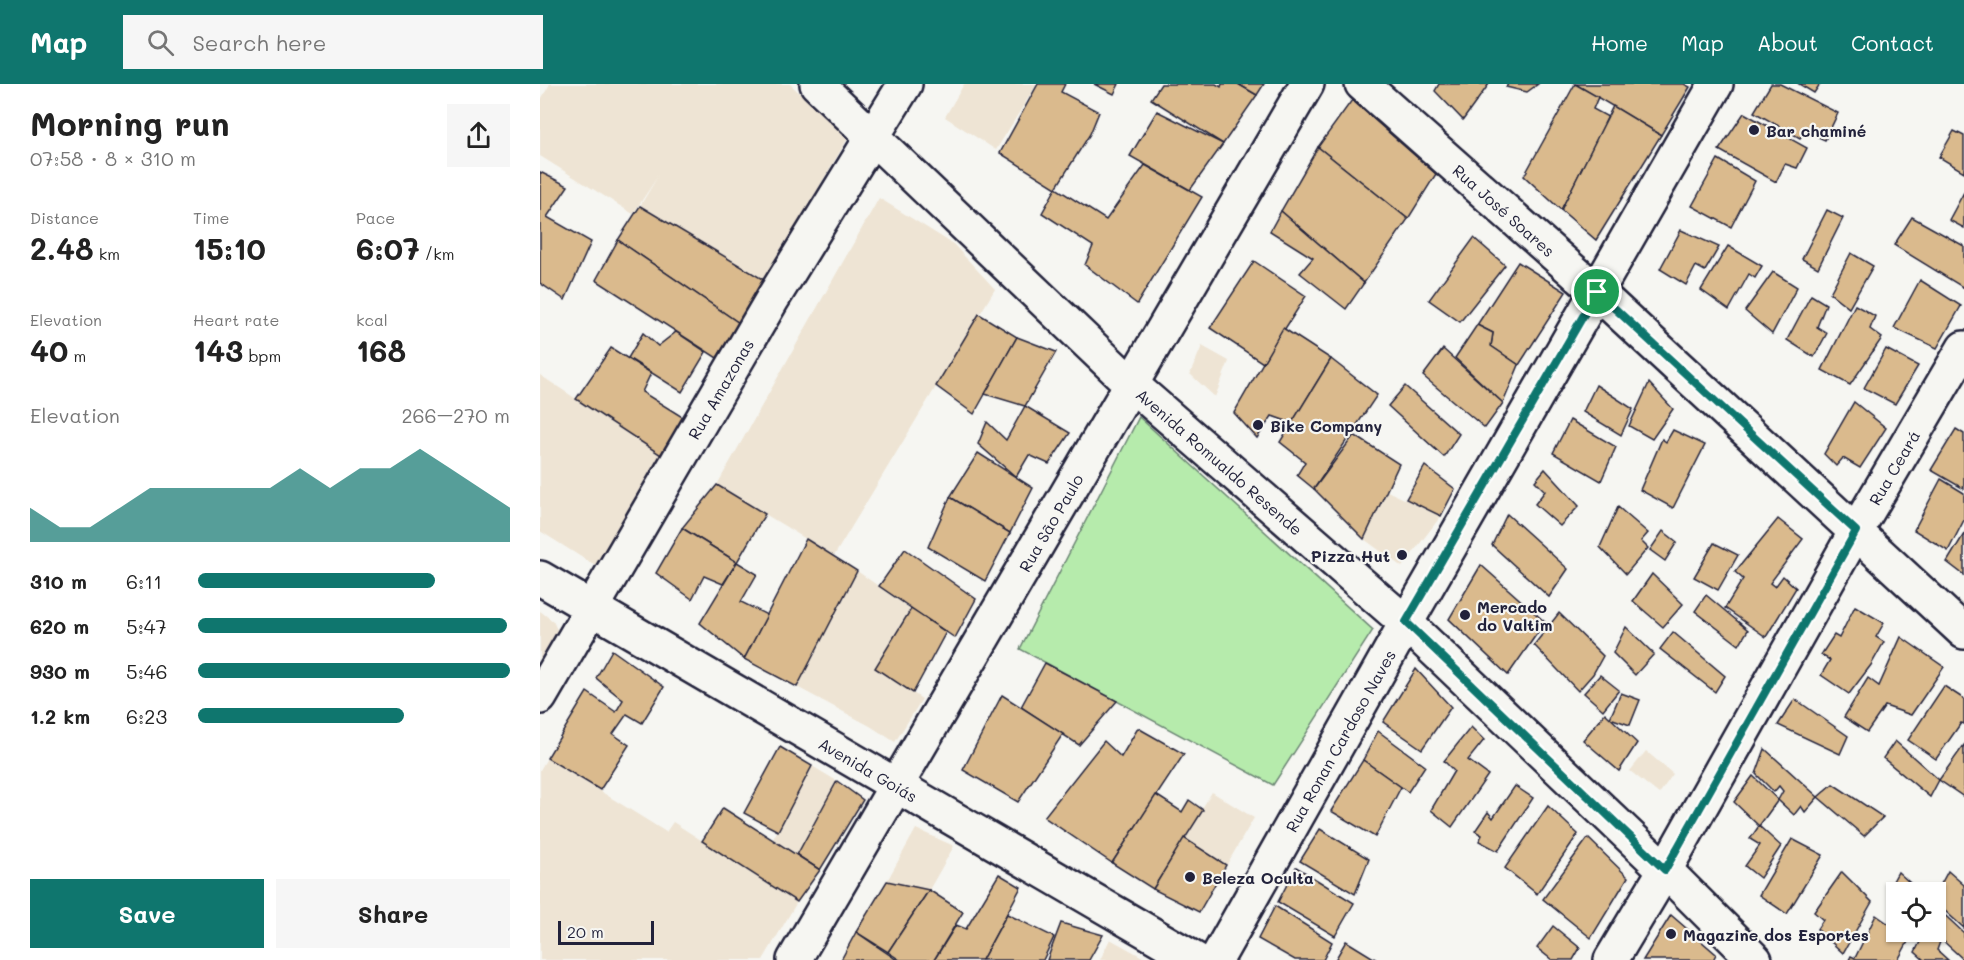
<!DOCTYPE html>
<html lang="en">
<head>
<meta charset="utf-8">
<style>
  :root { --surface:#fff; --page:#f6f6f6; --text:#222; --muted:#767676; --accent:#0f766e }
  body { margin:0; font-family:Mali,sans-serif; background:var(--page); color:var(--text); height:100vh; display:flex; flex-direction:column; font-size:22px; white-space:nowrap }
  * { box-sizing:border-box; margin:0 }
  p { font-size:20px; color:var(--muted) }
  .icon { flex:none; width:33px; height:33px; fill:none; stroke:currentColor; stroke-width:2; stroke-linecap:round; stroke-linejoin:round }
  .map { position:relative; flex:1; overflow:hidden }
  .panel { display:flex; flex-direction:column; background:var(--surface); width:540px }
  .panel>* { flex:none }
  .fabs { position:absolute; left:1346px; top:798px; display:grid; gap:12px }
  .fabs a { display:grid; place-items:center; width:60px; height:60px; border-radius:0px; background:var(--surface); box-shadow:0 2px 4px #0004; font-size:30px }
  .scale { position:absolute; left:18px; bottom:15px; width:96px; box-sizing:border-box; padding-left:6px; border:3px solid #22223b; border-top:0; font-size:16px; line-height:21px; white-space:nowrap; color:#22223b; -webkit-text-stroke:4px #f6f6f2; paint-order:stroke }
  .pin { position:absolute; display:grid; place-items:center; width:51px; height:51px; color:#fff; margin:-26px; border:3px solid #fff; border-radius:50%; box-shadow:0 2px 6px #0007 }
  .round { display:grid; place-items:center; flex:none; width:63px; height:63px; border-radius:0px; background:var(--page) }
  .summary { display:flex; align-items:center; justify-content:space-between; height:102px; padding:0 30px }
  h1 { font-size:33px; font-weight:700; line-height:45px }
  .stats { display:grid; grid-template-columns:repeat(3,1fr); gap:9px; height:102px; padding:6px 30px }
  .stats div { display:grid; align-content:center }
  .stats b { font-size:30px; font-weight:700 }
  .stats small { font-size:16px; font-weight:400 }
  .stats p { font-size:16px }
  .chart { height:168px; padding:12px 30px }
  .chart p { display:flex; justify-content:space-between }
  .chart svg { width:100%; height:108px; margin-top:6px; fill:var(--accent); opacity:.7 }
  .action { display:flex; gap:12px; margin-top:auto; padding:12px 30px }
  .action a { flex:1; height:69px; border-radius:0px; background:var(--accent); color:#fff; font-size:24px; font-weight:700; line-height:69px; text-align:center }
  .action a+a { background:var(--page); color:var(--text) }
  ul { padding:0 30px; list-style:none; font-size:20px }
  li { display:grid; grid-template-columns:96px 72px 1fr; align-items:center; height:45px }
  li i { height:15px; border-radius:8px; background:var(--accent) }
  header { display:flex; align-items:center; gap:36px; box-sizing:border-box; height:84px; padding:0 30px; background:var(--accent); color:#fff }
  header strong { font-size:28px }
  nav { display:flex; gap:33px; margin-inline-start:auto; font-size:21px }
  .search { width:420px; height:54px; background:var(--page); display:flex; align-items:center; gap:15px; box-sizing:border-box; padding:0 21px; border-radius:0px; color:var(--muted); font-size:22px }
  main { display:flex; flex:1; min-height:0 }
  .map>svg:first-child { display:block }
</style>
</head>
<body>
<header>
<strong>Map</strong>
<div class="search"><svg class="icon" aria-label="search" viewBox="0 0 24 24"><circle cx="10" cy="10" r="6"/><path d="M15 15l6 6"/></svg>Search here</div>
<nav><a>Home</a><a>Map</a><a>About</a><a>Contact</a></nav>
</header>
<main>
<section class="panel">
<div class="summary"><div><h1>Morning run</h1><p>07:58 · 8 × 310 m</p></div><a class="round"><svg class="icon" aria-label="share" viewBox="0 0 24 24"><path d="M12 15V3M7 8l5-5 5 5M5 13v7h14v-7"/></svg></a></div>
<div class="stats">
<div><p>Distance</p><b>2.48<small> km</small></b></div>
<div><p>Time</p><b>15:10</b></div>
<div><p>Pace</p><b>6:07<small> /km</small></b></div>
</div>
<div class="stats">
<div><p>Elevation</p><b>40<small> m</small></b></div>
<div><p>Heart rate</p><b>143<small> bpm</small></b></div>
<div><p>kcal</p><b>168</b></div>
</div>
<div class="chart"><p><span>Elevation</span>266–270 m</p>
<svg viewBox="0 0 160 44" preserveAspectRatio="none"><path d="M0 44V30L10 38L20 38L30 30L40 22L50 22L60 22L70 22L80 22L90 14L100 22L110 14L120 14L130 6L140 14L150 22L160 30V44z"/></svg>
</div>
<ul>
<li><b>310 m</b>6:11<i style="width:76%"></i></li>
<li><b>620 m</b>5:47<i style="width:99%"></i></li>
<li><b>930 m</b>5:46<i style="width:100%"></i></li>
<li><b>1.2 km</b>6:23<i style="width:66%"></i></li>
</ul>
<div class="action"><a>Save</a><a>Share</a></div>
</section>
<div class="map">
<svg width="1424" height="876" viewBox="0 0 1424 876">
  <rect width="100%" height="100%" fill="#f6f6f2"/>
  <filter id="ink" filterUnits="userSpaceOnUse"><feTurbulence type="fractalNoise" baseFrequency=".0167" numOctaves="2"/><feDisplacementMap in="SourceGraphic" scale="12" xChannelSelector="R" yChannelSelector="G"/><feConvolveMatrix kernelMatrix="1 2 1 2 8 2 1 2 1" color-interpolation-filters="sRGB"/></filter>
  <g filter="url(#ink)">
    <g fill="#eee4d4">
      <polygon points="10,0 250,0 308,54 224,196 100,122 118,92 93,130 0,72 0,17"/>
      <polygon points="424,0 497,0 456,66 405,33"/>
      <polygon points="339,114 413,160 455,205 294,472 177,401"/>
      <polygon points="662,262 689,277 675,313 650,290"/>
      <polygon points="0,291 121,371 57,483 0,447"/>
      <polygon points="847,407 901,432 862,483 824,455"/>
      <polygon points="317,487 371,525 335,584 382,615 355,658 330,642 257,603"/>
      <polygon points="0,527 13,537 19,550 0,580"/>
      <polygon points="1106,667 1133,690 1119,710 1090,687"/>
      <polygon points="7,674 126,748 133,738 257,818 223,876 0,876 0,686"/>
      <polygon points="272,682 297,697 257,771 233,755"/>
      <polygon points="672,708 714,734 659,828 613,805"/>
      <polygon points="376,745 414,762 389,806 347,797"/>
      <polygon points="570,855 608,876 560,876"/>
    </g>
    <polygon fill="#b6ebac" stroke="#6c8674" stroke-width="1.5" points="599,333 833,546 733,701 480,565"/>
    <g fill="#daba8d" stroke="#22223b" stroke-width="1.5">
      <polygon points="498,0 525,0 521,8 559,28 550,50 516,104 460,69"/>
      <polygon points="554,0 579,0 574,10"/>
      <polygon points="621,0 676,0 681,3 682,0 698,0 717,11 683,60 611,15"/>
      <polygon points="698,0 724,0 717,11"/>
      <polygon points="899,0 949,0 923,36 895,7"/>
      <polygon points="968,0 998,0 987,8 966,3"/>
      <polygon points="1035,0 1144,0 1150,3 1121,51"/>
      <polygon points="1035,0 1058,13 1053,25 1068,33 1021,126 984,92"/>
      <polygon points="1231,0 1240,0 1298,29 1285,56 1265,47 1260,54 1214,28"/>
      <polygon points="1259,0 1280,0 1274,9"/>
      <polygon points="812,16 896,90 868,135 778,63"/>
      <polygon points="1073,22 1121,51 1056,156 1021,126"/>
      <polygon points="617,27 683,60 650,106 590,72"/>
      <polygon points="1204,29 1267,64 1257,84 1245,80 1236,98 1179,66"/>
      <polygon points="1414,47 1424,52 1424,88 1399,73"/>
      <polygon points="778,63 868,135 824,199 741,127"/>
      <polygon points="1178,75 1215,97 1191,143 1152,122"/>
      <polygon points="605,81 662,113 597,220 545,181 553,162 502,129 516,104 566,136"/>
      <polygon points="0,88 28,102 7,133 51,158 25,216 0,199"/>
      <polygon points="1424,108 1424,144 1409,136"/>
      <polygon points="100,122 224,196 199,239 78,156"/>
      <polygon points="1287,126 1303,134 1278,184 1262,175"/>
      <polygon points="741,127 824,199 806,225 760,189 773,174 730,147"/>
      <polygon points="1372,133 1424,162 1424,204 1354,161"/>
      <polygon points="1141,146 1179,163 1165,187 1156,182 1146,201 1120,185"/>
      <polygon points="934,154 965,181 920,238 889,216"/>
      <polygon points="78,156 199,239 177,274 56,196"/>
      <polygon points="1188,162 1222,182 1215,194 1209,190 1189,226 1161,206"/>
      <polygon points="1311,169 1333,182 1309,224 1290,209"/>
      <polygon points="714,177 766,212 723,279 670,244"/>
      <polygon points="978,178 1026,208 979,281 951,262 953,249 937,241"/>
      <polygon points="1233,188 1257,203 1232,250 1205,227"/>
      <polygon points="1380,196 1421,222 1397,264 1354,244"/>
      <polygon points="1271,211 1286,220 1277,243 1287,249 1274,273 1247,256"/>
      <polygon points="1315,221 1335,232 1330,245 1342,254 1310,301 1282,286"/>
      <polygon points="439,230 477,253 434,330 396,302"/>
      <polygon points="937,241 953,249 951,262 979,281 963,319 915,274"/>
      <polygon points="743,244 791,275 752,339 732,332 717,354 694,329"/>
      <polygon points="136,248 166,268 142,308 88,274 103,249 118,262"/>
      <polygon points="477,253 516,268 485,322 445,310"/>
      <polygon points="71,264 111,289 102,308 144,334 121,371 36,315"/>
      <polygon points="903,265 963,319 945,344 883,292"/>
      <polygon points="1346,265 1378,282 1355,320 1324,304"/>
      <polygon points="791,275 837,311 774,405 757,391 765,378 740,358"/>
      <polygon points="1109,299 1133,325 1112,355 1089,342"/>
      <polygon points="1056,301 1093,325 1081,351 1043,328"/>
      <polygon points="865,302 919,350 904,373 848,322"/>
      <polygon points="1314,318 1346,344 1320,384 1303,374 1296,382 1284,370"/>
      <polygon points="485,322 530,349 509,380 489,371 476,393 438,360 447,338 466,356"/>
      <polygon points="1030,336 1076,363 1061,397 1013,369"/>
      <polygon points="1416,345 1424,350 1424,405 1391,386"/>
      <polygon points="1133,346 1165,361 1133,424 1100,406 1122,355 1126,358"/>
      <polygon points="814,351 859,380 824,455 774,405"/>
      <polygon points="438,369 493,404 470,449 410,413"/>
      <polygon points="885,382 915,405 901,432 866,415"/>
      <polygon points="1005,385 1039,422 1020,442 995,420 1005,407 995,397"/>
      <polygon points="1401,395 1424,409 1424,436 1408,467 1374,446"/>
      <polygon points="177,401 225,430 197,478 142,444"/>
      <polygon points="410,413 470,449 445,497 388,463"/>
      <polygon points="1078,423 1108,449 1101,457 1108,464 1086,490 1060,463"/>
      <polygon points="967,430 1028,485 1009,513 952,461"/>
      <polygon points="1238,435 1263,455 1230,499 1235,503 1243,492 1256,504 1226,553 1185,524 1203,495 1195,488"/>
      <polygon points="142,444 197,478 183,500 164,492 152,515 116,489"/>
      <polygon points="1123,447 1137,458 1125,477 1110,466"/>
      <polygon points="1424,450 1424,491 1407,478"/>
      <polygon points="266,455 317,487 257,603 204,575"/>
      <polygon points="1174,459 1198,471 1178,506 1154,493"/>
      <polygon points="365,465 436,515 415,554 339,502"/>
      <polygon points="197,478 217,490 201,518 227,531 204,575 160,539"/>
      <polygon points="941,481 1005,538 968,591 909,535"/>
      <polygon points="1112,490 1143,520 1123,543 1093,517"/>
      <polygon points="1166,511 1208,546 1199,561 1155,527"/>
      <polygon points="1315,522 1344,539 1336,553 1344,558 1331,581 1309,610 1281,591 1290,576 1281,571 1294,551 1299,554"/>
      <polygon points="371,525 406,548 373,609 335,584"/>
      <polygon points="1019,529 1063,572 1053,590 1038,607 994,561"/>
      <polygon points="1086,543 1114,570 1095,591 1073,569"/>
      <polygon points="1133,548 1185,592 1175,608 1120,565"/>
      <polygon points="1361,553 1404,583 1371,631 1345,622 1327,648 1304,633 1328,594 1339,602"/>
      <polygon points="72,566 124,603 102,639 87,630 73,650 89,661 60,706 7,674 47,608 76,628 83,616 56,594"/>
      <polygon points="505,579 577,617 539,661 481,623"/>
      <polygon points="876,585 911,623 882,665 843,638"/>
      <polygon points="1060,591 1079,606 1063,626 1044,609"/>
      <polygon points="1404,602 1424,615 1424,640 1421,639 1396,675 1368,656"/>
      <polygon points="1081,609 1100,616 1090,641 1070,634"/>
      <polygon points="462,611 523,650 478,718 423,686"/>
      <polygon points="1255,615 1308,652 1300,670 1238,641"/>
      <polygon points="1065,629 1097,659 1079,687 1043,656"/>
      <polygon points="931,643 944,656 928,676 948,691 912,743 891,726 914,687 904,677"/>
      <polygon points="598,644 644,670 572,779 504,733 564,657 581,673"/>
      <polygon points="838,647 885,682 868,708 823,676"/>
      <polygon points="1355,657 1399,696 1390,713 1343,674"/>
      <polygon points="1424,661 1424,713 1399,696"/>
      <polygon points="240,663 272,682 238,747 204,729"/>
      <polygon points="1225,665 1278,713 1265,728 1261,722 1254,731 1238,716 1243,707 1239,702 1234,708 1216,690"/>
      <polygon points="823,676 861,703 835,753 791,727"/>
      <polygon points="1213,692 1238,716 1219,742 1194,718"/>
      <polygon points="297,697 323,716 280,786 257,771"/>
      <polygon points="1293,700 1343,733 1324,752 1278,713"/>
      <polygon points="975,702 993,714 958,767 939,757 942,751 935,747 948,728 953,734"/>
      <polygon points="616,711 642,728 649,716 663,726 613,805 572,779"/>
      <polygon points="1008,722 1038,750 997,810 965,784"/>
      <polygon points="183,724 280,786 257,818 162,757"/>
      <polygon points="1219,742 1241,762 1220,794 1205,782 1220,761 1210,755"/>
      <polygon points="780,745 829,775 815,810 760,777"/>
      <polygon points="644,754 686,781 659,828 613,805"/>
      <polygon points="1048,754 1088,793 1051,854 1003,815"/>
      <polygon points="1252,755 1283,771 1247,830 1219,811"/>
      <polygon points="756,783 814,819 795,852 738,818"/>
      <polygon points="1408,787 1424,801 1424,844 1395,818 1395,808 1393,808 1401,800"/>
      <polygon points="1302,788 1332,818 1303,869 1277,845 1283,836 1274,828"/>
      <polygon points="1358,788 1380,808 1356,808 1356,817 1347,808"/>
      <polygon points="459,790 481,803 442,876 394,876 416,841 426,845"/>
      <polygon points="347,797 389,806 348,868 316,848"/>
      <polygon points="389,806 423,828 394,876 360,876 348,868"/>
      <polygon points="735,822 792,858 783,876 755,876 718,855"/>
      <polygon points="1395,822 1424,849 1424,876 1401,855 1397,866 1408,876 1384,876 1375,868 1385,848 1395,848"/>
      <polygon points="467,830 514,853 503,876 442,876"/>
      <polygon points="1131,831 1176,870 1173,876 1103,876"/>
      <polygon points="1336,831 1356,845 1356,848 1360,848 1370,854 1358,876 1309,876 1311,872 1315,874"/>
      <polygon points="521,839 563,851 549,876 507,876"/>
      <polygon points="1013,842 1040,864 1033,876 1012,876 997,864"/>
      <polygon points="316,848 357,876 301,876"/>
      <polygon points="806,857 837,876 795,876"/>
    </g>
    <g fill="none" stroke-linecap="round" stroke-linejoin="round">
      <g stroke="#22223b" stroke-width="38">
        <g id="minor">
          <path id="s1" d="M822,0l235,208 367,340"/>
          <path id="s2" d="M0,494l656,382"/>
          <path id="s3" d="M0,613l233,-399 132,-214"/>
          <path id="s4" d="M254,876l513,-876"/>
          <path id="s5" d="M676,876l190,-337 310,-539"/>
          <path id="s6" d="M1071,876l54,-90 191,-339 108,-183"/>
        </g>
      </g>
      <g stroke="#22223b" stroke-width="38">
        <g id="tertiary">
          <path id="s7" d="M277,0l314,300 275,239 259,247 90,90"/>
        </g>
      </g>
      <use href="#minor" stroke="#f6f6f2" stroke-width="33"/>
      <use href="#tertiary" stroke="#f6f6f2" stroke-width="33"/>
    </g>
  </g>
  <g fill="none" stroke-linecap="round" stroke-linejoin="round" filter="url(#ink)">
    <g stroke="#fff" stroke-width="12">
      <polygon id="route" points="1057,208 1316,447 1125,786 866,538"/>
    </g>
    <use href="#route" stroke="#0f766e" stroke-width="8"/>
  </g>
  <g fill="#22223b" stroke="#f6f6f2" stroke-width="2">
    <circle cx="1214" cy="46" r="6"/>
    <circle cx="718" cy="341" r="6"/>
    <circle cx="862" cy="471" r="6"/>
    <circle cx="925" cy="531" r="6"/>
    <circle cx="650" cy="793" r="6"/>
    <circle cx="1131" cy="850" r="6"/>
  </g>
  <g text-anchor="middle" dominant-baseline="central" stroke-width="4.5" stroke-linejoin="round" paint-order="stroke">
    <g font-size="16" font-weight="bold" fill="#22223b" stroke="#f6f6f2" text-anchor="start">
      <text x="1226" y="46">Bar chaminé</text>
      <text x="730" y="341">Bike Company</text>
      <text x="850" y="471" text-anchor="end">Pizza Hut</text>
      <text x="937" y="522">Mercado<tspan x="937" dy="18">do Valtim</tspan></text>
      <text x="662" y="793">Beleza Oculta</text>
      <text x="1143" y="850">Magazine dos Esportes</text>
    </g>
    <g font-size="16" fill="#22223b" stroke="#f6f6f2">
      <text stroke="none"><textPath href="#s1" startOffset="190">Rua José Soares</textPath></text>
      <text stroke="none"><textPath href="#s3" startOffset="357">Rua Amazonas</textPath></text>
      <text stroke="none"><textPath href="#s7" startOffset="552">Avenida Romualdo Resende</textPath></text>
      <text stroke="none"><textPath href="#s6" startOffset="568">Rua Ceará</textPath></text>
      <text stroke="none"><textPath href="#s4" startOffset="507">Rua São Paulo</textPath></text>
      <text stroke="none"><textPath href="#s5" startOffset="252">Rua Ronan Cardoso Naves</textPath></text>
      <text stroke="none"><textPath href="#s2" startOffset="380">Avenida Goiás</textPath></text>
    </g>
  </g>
</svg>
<div class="fabs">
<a><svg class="icon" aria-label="locate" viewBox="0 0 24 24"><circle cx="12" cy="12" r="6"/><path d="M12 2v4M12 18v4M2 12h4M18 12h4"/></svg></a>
</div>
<div class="scale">20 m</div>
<div class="pin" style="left:1057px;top:208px;background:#1e9e55"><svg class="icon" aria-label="arrive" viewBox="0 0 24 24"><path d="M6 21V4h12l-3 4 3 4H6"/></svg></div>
</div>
</main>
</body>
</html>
